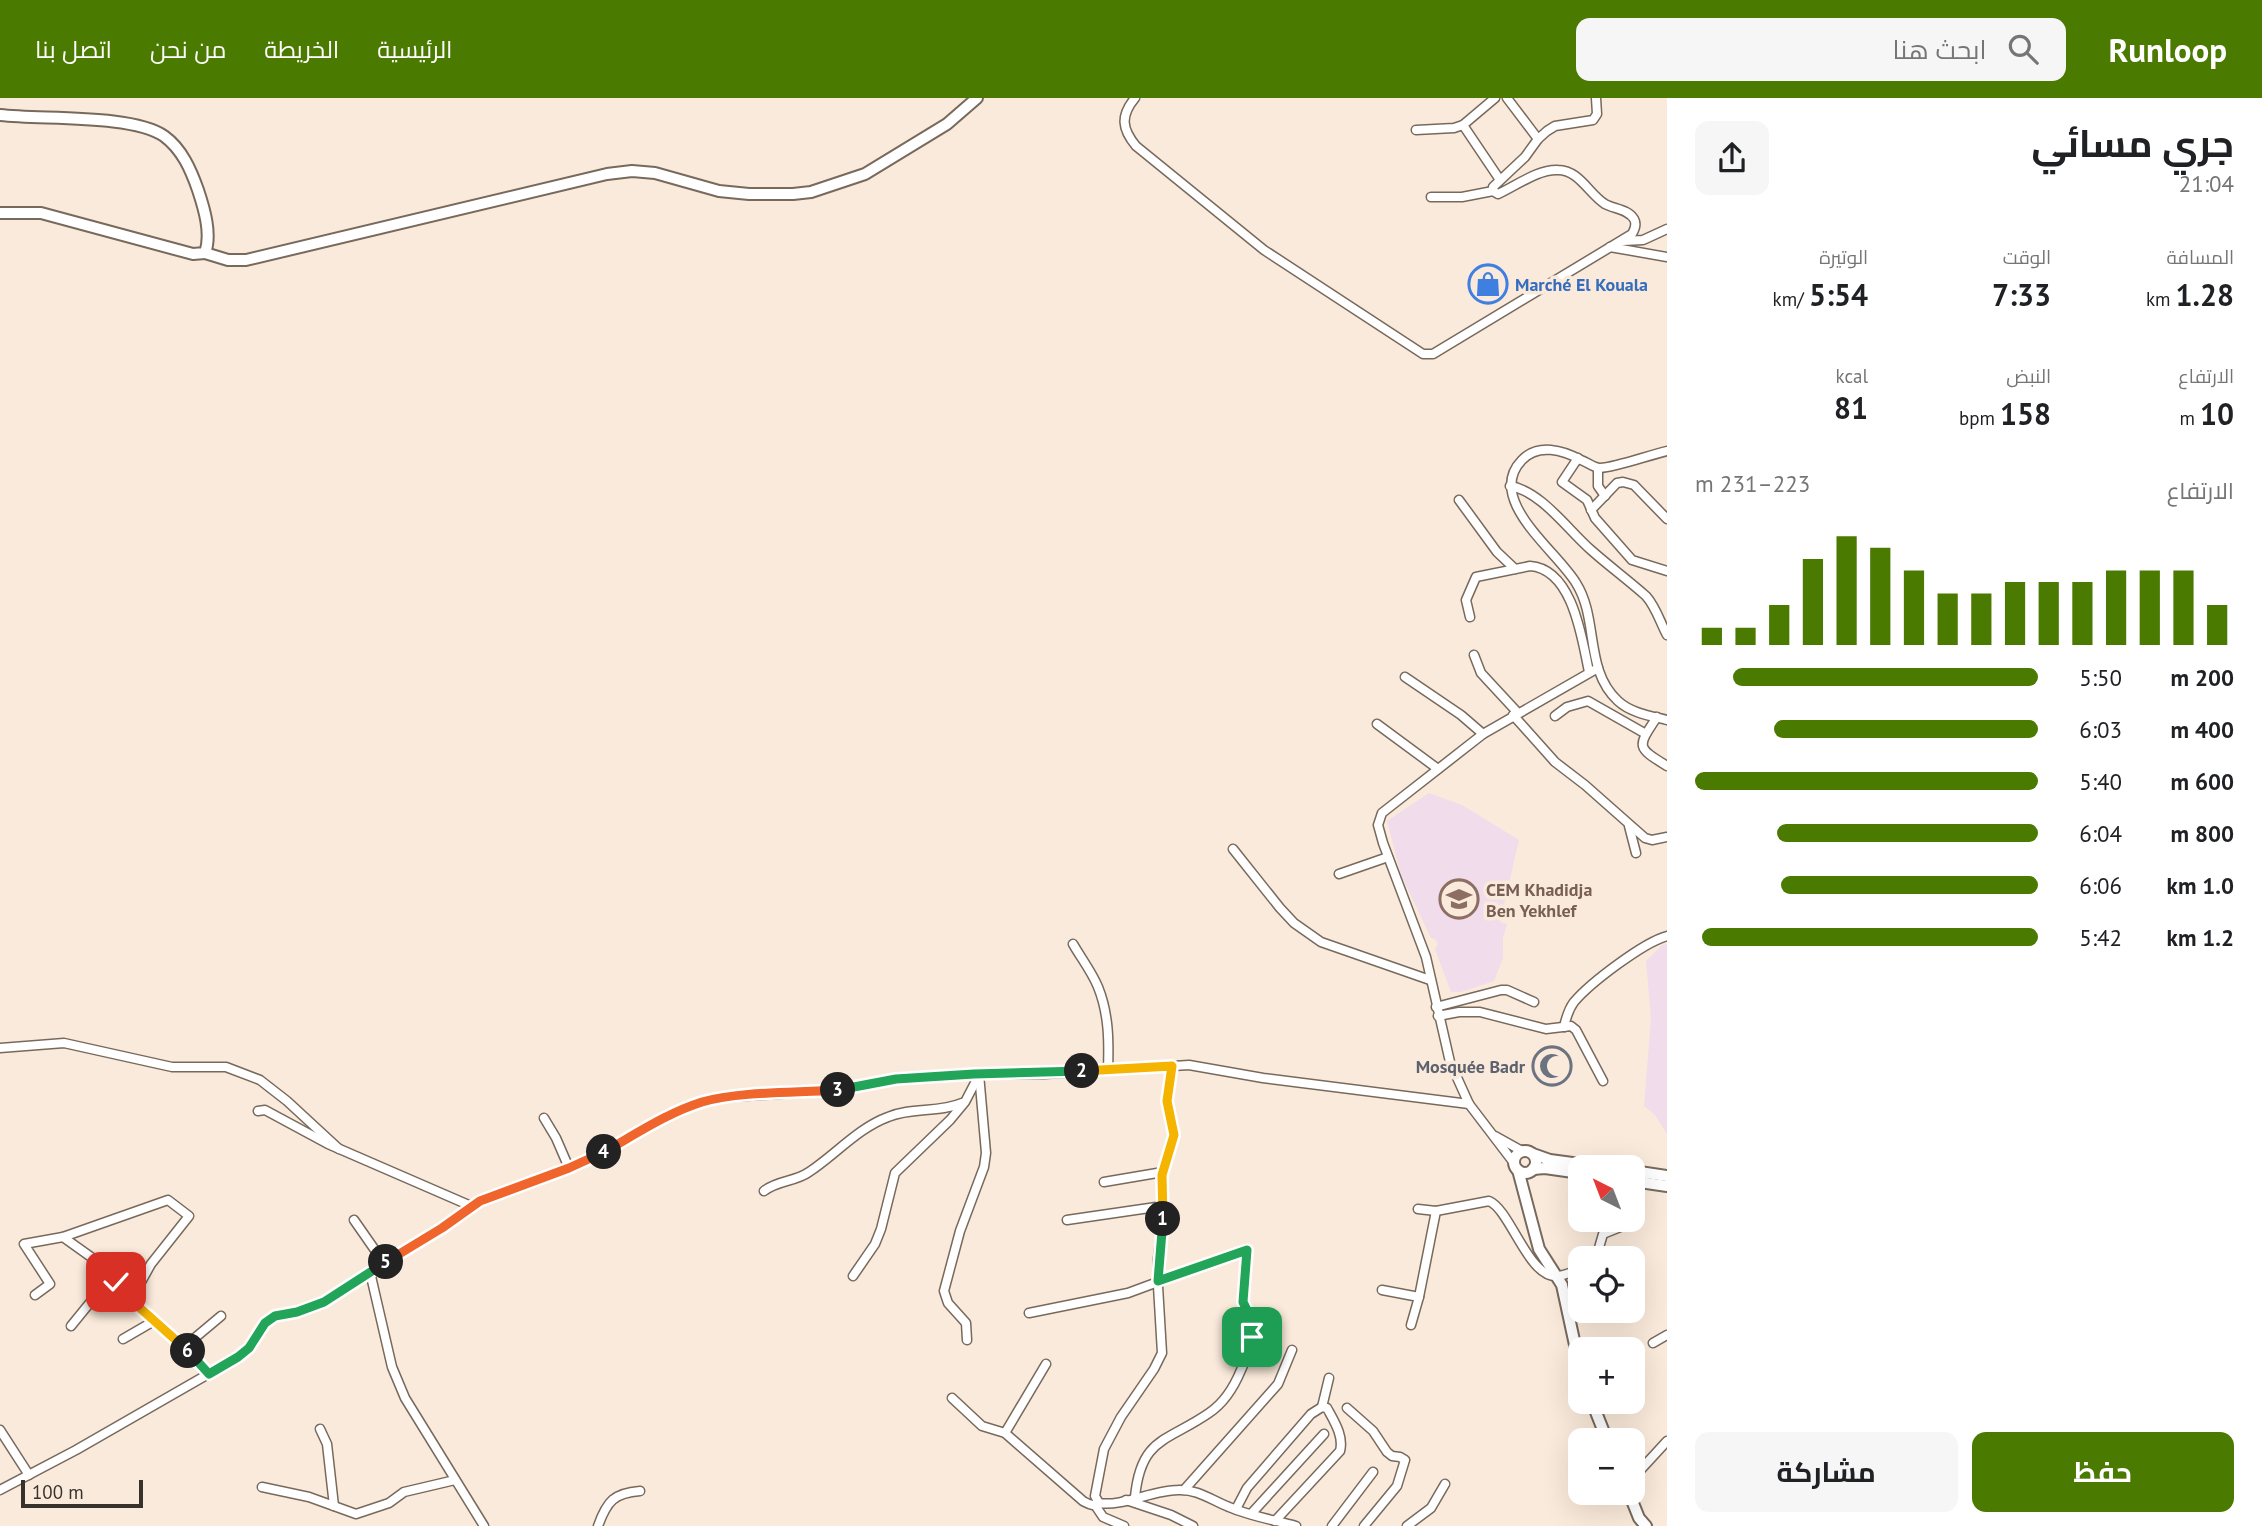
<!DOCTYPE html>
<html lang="ar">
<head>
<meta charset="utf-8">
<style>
  :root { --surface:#fff; --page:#f6f6f6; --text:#202124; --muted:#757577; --accent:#4b7a00 }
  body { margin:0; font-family:"PT Sans",Cairo,sans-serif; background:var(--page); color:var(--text); direction:rtl; height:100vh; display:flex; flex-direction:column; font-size:26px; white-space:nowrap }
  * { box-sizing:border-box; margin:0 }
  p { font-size:23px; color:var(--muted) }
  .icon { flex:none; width:38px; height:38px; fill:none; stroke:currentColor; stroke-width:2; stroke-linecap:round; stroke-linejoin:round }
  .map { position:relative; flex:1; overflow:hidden; direction:ltr }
  .sheet { display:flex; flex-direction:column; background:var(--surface); width:595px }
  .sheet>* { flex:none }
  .needle { width:46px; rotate:318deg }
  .fabs { position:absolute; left:1568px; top:1057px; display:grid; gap:14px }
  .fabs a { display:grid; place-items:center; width:77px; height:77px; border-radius:14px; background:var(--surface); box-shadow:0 7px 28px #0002; font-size:35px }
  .scale { position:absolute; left:21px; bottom:18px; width:122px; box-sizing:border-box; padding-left:7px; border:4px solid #38322c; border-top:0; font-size:19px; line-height:24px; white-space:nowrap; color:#38322c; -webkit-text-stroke:5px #faeadb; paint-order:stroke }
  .pin { position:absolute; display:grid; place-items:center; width:60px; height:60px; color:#fff; margin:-30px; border-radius:14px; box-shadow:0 4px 10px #0006 }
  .km { position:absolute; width:35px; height:35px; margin:-18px; border-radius:50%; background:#222; color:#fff; font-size:19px; line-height:35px; text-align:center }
  .round { display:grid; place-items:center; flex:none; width:74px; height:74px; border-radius:14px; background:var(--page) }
  .overview { display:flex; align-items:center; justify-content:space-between; height:119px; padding:0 28px }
  h1 { font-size:38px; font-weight:700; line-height:52px }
  .metrics { display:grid; grid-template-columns:repeat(3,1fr); gap:10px; height:119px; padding:7px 28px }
  .metrics div { display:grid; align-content:center }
  .metrics b { font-size:30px; font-weight:700 }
  .metrics small { font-size:19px; font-weight:400 }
  .metrics p { font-size:19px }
  .chart { height:196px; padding:14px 28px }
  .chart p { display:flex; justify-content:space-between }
  .chart svg { width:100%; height:126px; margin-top:7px; stroke:var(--accent); stroke-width:6 }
  .action { display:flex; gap:14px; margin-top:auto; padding:14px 28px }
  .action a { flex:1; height:80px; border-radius:14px; background:var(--accent); color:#fff; font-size:28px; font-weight:700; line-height:80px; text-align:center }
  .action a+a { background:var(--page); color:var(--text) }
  ul { padding:0 28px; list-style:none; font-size:23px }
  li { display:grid; grid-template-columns:112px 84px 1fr; align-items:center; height:52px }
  li i { height:18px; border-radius:9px; background:var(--accent) }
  header { display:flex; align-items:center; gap:42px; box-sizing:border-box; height:98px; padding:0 35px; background:var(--accent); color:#fff }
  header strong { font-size:33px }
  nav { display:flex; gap:38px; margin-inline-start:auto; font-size:24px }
  .search { width:490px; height:63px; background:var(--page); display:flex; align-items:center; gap:18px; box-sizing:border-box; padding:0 24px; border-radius:14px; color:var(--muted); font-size:26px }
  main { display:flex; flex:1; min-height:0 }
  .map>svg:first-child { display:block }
</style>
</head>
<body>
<header>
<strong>Runloop</strong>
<div class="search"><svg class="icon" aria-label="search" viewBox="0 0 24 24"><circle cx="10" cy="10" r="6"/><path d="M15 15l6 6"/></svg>ابحث هنا</div>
<nav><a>الرئيسية</a><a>الخريطة</a><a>من نحن</a><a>اتصل بنا</a></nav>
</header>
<main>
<section class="sheet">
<div class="overview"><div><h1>جري مسائي</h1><p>21:04</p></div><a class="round"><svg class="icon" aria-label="share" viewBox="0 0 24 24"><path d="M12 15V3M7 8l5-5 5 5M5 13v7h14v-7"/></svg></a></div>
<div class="metrics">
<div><p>المسافة</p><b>1.28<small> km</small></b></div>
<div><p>الوقت</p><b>7:33</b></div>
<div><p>الوتيرة</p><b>5:54<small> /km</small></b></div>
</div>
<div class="metrics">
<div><p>الارتفاع</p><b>10<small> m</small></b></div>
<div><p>النبض</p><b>158<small> bpm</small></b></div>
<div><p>kcal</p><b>81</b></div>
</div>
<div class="chart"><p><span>الارتفاع</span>223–231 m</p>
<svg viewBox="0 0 160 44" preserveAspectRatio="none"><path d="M5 44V38M15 44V38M25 44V30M35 44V14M45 44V6M55 44V10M65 44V18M75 44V26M85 44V26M95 44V22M105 44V22M115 44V22M125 44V18M135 44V18M145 44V18M155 44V30"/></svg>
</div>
<ul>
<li><b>200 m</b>5:50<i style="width:89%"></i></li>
<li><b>400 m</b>6:03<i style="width:77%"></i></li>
<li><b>600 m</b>5:40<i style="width:100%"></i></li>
<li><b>800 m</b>6:04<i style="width:76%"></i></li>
<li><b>1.0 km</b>6:06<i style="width:75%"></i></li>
<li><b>1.2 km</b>5:42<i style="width:98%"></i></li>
</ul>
<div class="action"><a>حفظ</a><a>مشاركة</a></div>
</section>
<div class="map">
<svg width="1667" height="1428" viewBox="0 0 1667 1428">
  <rect width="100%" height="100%" fill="#faeadb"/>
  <g fill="#f1dceb">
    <polygon points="1429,695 1462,707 1519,742 1500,824 1507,826 1503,840 1503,860 1494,883 1461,894 1451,894 1435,851 1438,846 1435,841 1431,840 1401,777 1387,723"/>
    <polygon points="1667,846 1667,1036 1655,1017 1644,1008 1651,920 1646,863 1662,847"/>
  </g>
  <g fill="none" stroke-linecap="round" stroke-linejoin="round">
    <g stroke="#77695c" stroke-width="11">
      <g id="street">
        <path d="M1135,0c-15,18 -13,31 1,48l128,104 159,104h10l199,-120c3,-5 5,-10 2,-15 -6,-10 -20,-10 -29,-15 -16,-10 -26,-34 -47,-34 -20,-1 -42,16 -60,24l-5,-3v-4l32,-30 13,-18 9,-8 8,-5 38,-6 4,-6 -1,-16"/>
        <polyline points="1507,0 1538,41"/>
        <polyline points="1463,27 1500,82"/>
        <polyline points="1416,32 1454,30 1463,27 1495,0"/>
        <polyline points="1431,99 1462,99 1493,93"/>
        <polyline points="1623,143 1643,142 1667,131"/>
        <polyline points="1610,149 1667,159"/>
        <path d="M1667,353c-18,4 -50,16 -67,17 -6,0 -13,-6 -19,-8 -18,-10 -43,-17 -59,0 -38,39 35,91 54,123 23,36 8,87 42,118 13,12 33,15 49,19"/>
        <polyline points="1578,360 1562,384 1587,402 1595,420 1632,462 1667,473"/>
        <polyline points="1598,370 1598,388 1605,398"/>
        <path d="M1510,388c31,5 58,44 81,64 18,16 37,30 55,46 10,11 14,26 21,39"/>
        <polyline points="1459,402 1497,454 1515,471"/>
        <polyline points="1591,412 1617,385 1623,384 1634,387 1667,421"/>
        <path d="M1470,519l-4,-17 10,-23 54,-11c43,3 52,73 59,106"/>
        <polyline points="1474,557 1481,575 1518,615"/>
        <polyline points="1405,579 1461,617 1483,636"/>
        <polyline points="1513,617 1555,664 1585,687 1645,740 1652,742 1667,739"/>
        <polyline points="1555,618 1567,609 1588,603 1646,636"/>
        <path d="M1657,619c-20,30 -21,30 10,49"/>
        <polyline points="1377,626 1438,671"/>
        <polyline points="1629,728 1636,755"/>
        <polyline points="1233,751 1280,810 1294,825 1321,844 1430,882"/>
        <polyline points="1339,776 1388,759"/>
        <path d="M1073,846c8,14 19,28 25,43 11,27 11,55 10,83"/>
        <polyline points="1436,909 1501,892 1507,892 1534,904"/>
        <polyline points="1438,918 1459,914 1480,914 1546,931 1571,928 1576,932 1603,983"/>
        <path d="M1564,929c2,-9 4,-17 10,-25 16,-19 70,-60 93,-66"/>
        <polyline points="0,950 64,945 172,969 226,969 260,982 287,1003 339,1051"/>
        <path d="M1172,968l-5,35 7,34 -12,40 1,44 -5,40v27l4,67 -8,16 -33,48 -17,32 -9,47 4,7c23,4 54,-13 79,-13 20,-1 33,10 51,17 21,9 45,13 67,19"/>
        <polyline points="258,1013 265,1012 328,1046 471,1108"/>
        <polyline points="544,1020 556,1040 569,1070"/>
        <polyline points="1495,1038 1522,1053"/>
        <polyline points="1514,1065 1469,1006 1450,964 1426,859 1383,745 1378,727 1382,715 1483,636 1598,570"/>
        <polyline points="1104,1084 1163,1074"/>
        <path d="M764,1093c14,-11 31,-9 45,-19 26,-17 49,-44 79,-55 23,-10 51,-4 74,-14"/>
        <path d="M1418,1111l18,2 53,-10c22,9 40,80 70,75 7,-1 15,-5 21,-7"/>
        <polyline points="354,1122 384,1165"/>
        <polyline points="1067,1122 1163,1108"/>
        <polyline points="63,1139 91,1159 131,1202 184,1249 209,1276"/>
        <polyline points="1596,1160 1603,1136 1623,1128"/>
        <polyline points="370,1174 392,1269 405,1300 484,1428"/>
        <polyline points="853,1178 875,1146 881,1131 895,1075 950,1022 965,1004 977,981"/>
        <polyline points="1382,1192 1419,1199"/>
        <polyline points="35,1197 50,1186 24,1146 63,1139 168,1102 189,1118 151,1166 131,1202"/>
        <path d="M1029,1215l99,-20 119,-44c-1,18 -6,38 -3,55 1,7 7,12 9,19 3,13 -7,36 -12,47 -7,17 -17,33 -32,43 -42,29 -68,24 -74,84"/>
        <polyline points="1411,1227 1419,1199 1436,1113"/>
        <polyline points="71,1228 93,1201 116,1184"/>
        <polyline points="123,1241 154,1223"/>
        <polyline points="967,1242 966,1225 948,1205 944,1193 960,1133 984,1069 986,1055 979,976"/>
        <polyline points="1653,1245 1667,1237"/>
        <polyline points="184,1249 221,1218"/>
        <path d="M952,1300l30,28 23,7 78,68c6,3 10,6 16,2"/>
        <polyline points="1322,1309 1329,1280"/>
        <polyline points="1347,1310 1373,1333 1387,1354 1392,1358 1400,1359 1405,1362 1397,1388 1364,1428"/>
        <polyline points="320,1331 327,1346 334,1408"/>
        <polyline points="0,1332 29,1377"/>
        <polyline points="1005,1335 1046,1266"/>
        <polyline points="1633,1380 1667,1343"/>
        <polyline points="262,1389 309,1399 356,1416 389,1405 404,1394 455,1382"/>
        <polyline points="0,1392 76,1352 238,1259 249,1250 265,1225 275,1218 297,1215 324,1204 442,1130 479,1103 581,1065 661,1022 702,1004 729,999 838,992 896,981 974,976 1044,976 1189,967 1263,980 1469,1006"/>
        <polyline points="1184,1392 1278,1286 1292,1252"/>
        <polyline points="1126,1402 1171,1417 1193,1428"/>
        <polyline points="1095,1407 1103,1419 1124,1428"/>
        <path d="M1236,1411l11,-21 64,-74 11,-7 5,1c7,13 17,28 13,43l-65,70"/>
        <polyline points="1251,1416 1324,1336"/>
        <path d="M598,1428c9,-25 16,-33 42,-35"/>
        <polyline points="1332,1428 1373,1374"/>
        <polyline points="1407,1428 1431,1410 1445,1386"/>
      </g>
    </g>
    <g stroke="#77695c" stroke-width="14">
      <g id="secondary">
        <path d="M0,17c42,5 132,-1 164,21 18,13 27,34 34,54 6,18 14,44 7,63l-12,1 -152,-41h-41"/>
        <polyline points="205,155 228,162 246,162 607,76 632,73 655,75 719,93 749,96 793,96 811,94 865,76 947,26 977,0"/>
        <circle cx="1525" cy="1064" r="11"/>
        <polyline points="1533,1056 1550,1062 1602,1069"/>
        <polyline points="1533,1071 1545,1070 1580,1075"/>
        <polyline points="1518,1072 1539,1151 1562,1187 1580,1270"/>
        <polyline points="1633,1073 1667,1078"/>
        <polyline points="1633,1083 1667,1088"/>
        <polyline points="1592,1304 1607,1342"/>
        <polyline points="1629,1395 1639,1420 1646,1428"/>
      </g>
    </g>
    <use href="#street" stroke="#fff" stroke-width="8"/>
    <use href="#secondary" stroke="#fff" stroke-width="10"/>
  </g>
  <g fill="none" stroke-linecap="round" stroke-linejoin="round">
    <g stroke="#fff" stroke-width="14">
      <polyline id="split-1" points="1163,1121 1158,1183 1247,1152 1243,1204 1254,1227 1252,1239"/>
    </g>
    <g stroke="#fff" stroke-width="14">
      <polyline id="split-2" points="1082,973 1172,968 1167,1003 1174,1037 1162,1077 1163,1121"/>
    </g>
    <g stroke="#fff" stroke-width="14">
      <polyline id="split-3" points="838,992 896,981 974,976 1082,973"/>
    </g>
    <g stroke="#fff" stroke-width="14">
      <path id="split-4" d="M604,1054c32,-18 63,-39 98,-50 38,-11 95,-9 136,-12"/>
    </g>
    <g stroke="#fff" stroke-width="14">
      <polyline id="split-5" points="386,1164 442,1130 480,1103 569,1070 604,1054"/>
    </g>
    <g stroke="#fff" stroke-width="14">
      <polyline id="split-6" points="188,1253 209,1276 238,1259 249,1250 265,1225 275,1218 297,1214 324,1204 386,1164"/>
    </g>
    <g stroke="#fff" stroke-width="14">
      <polyline id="split-7" points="116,1184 131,1202 188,1253"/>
    </g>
    <use href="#split-1" stroke="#22a559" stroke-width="9"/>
    <use href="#split-2" stroke="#f5b400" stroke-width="9"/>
    <use href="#split-3" stroke="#22a559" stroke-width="9"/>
    <use href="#split-4" stroke="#f0652b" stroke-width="9"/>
    <use href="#split-5" stroke="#f0652b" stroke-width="9"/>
    <use href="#split-6" stroke="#22a559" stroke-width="9"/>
    <use href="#split-7" stroke="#f5b400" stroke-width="9"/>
  </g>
  <defs>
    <g id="shop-ring" transform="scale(2.0125)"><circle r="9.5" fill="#faeadb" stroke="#3f7fe0" stroke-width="1.5"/><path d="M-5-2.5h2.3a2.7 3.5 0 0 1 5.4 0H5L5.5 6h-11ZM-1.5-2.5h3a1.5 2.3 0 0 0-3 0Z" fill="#3f7fe0"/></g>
    <g id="school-ring" transform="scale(2.0125)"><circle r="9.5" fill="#faeadb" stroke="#8d6e63" stroke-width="1.5"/><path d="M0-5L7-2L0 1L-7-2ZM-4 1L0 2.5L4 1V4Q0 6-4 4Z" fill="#8d6e63"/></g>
    <g id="mosque-ring" transform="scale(2.0125)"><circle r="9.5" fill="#faeadb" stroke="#6b7280" stroke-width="1.5"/><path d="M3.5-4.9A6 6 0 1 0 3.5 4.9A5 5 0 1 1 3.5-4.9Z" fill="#6b7280"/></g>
  </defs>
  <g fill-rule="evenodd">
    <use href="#shop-ring" x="1488" y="186"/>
    <use href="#school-ring" x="1459" y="801"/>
    <use href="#mosque-ring" x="1552" y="968"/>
  </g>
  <g text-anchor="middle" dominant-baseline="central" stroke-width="7" stroke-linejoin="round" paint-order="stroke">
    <g font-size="18" font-weight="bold" fill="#366cbe" stroke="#faeadb" text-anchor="start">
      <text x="1515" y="186">Marché El Kouala</text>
    </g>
    <g font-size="18" font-weight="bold" fill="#785e54" stroke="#faeadb" text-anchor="start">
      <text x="1486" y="791">CEM Khadidja<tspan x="1486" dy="21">Ben Yekhlef</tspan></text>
    </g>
    <g font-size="18" font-weight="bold" fill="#5b616d" stroke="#faeadb" text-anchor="end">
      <text x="1525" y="968">Mosquée Badr</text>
    </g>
  </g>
</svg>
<div class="fabs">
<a><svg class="needle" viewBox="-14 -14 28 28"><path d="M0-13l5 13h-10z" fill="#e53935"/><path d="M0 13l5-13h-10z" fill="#757577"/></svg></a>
<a><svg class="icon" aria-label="locate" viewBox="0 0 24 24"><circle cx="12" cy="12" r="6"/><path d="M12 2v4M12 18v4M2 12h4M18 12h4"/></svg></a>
<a>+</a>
<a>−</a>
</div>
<div class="scale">100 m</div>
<div class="pin" style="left:1252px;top:1239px;background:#1e9e55"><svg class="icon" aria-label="arrive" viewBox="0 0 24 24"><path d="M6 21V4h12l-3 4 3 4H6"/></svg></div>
<div class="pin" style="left:116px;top:1184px;background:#d93025"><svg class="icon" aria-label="check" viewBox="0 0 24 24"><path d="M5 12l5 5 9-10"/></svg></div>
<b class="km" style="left:1163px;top:1121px">1</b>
<b class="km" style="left:1082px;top:973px">2</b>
<b class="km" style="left:838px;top:992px">3</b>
<b class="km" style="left:604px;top:1054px">4</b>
<b class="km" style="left:386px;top:1164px">5</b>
<b class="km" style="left:188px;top:1253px">6</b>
</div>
</main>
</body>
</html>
